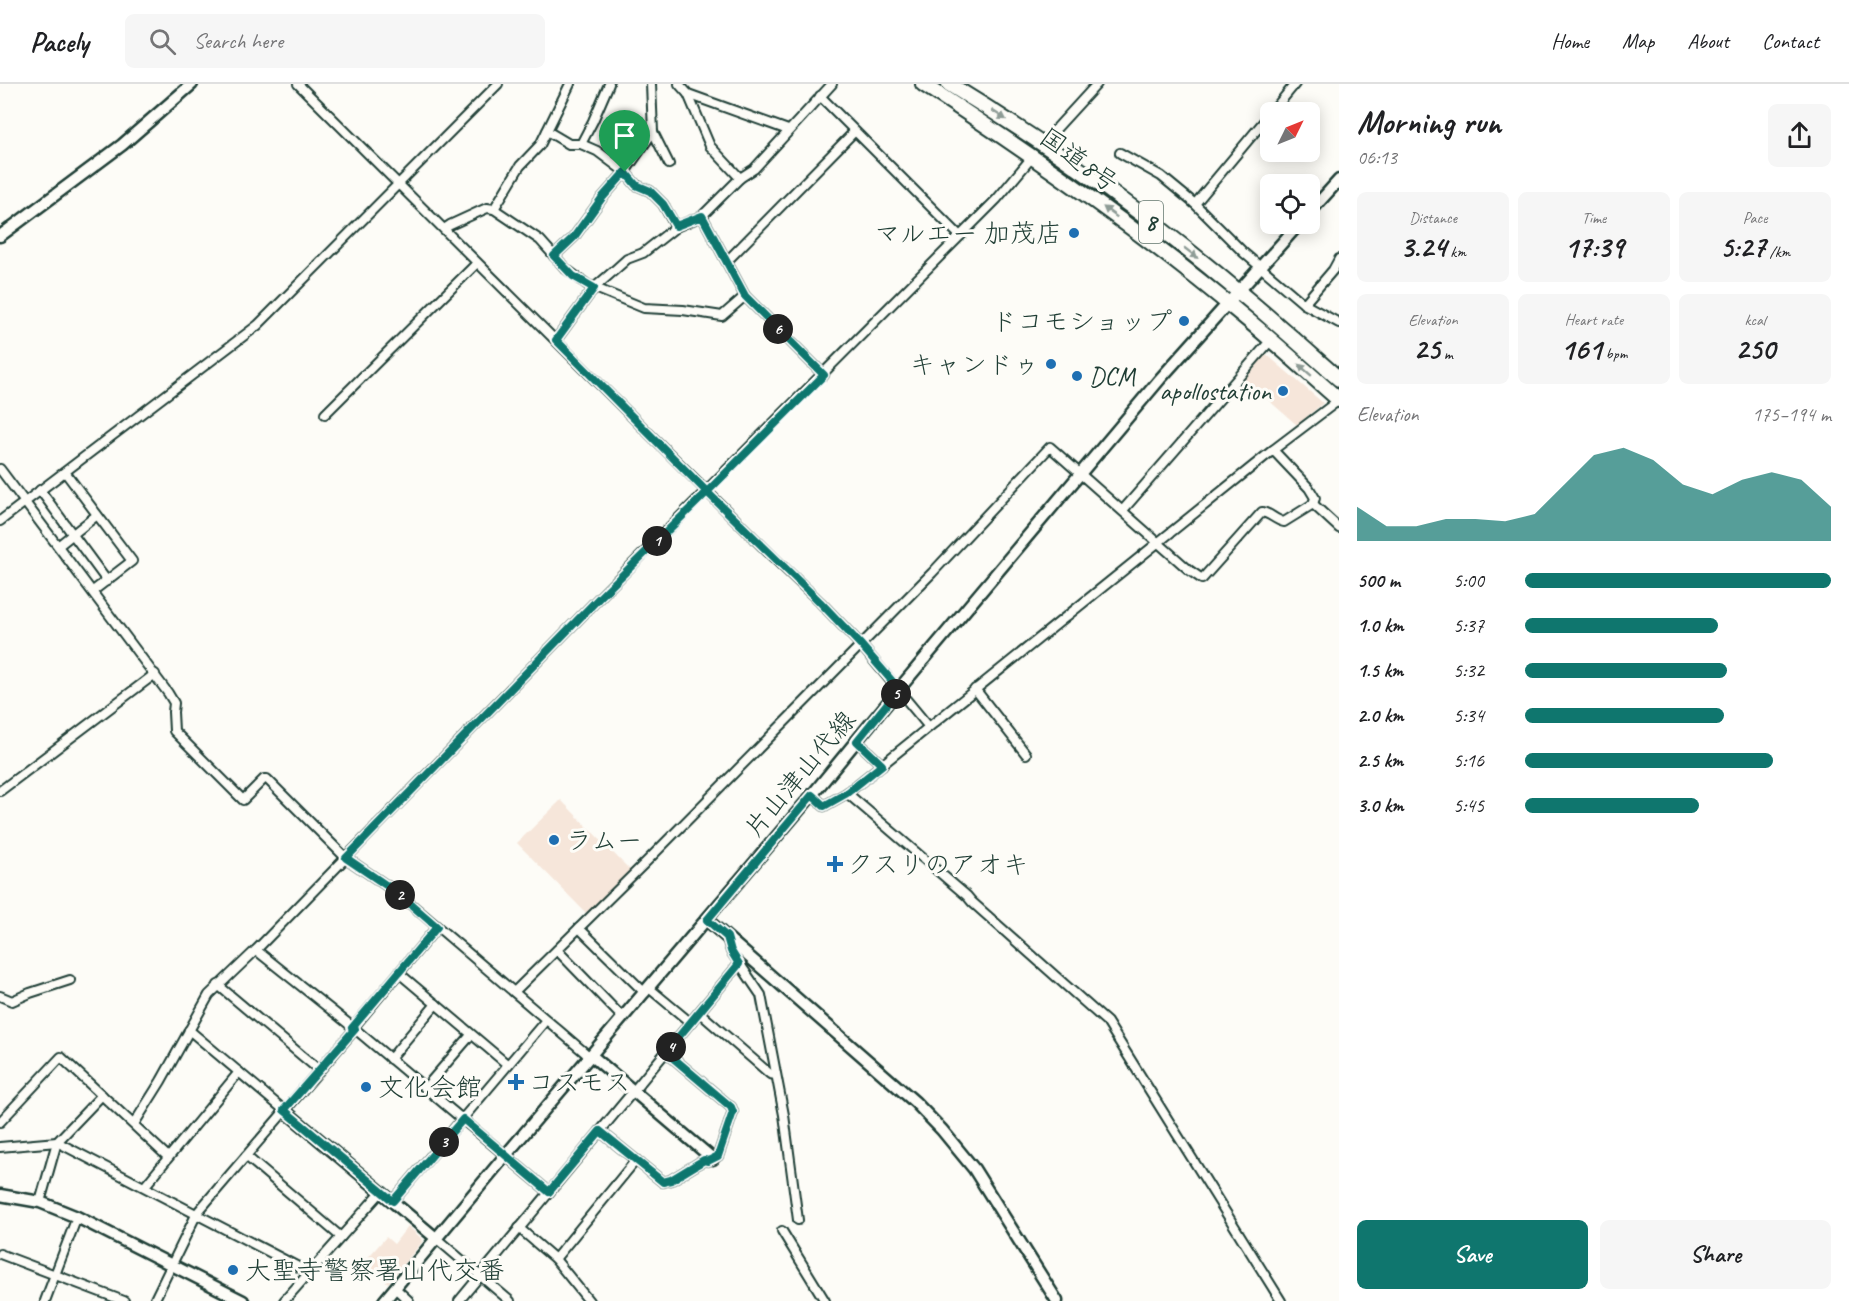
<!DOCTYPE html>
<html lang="en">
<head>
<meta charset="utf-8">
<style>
  :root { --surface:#fff; --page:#f6f6f6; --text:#202124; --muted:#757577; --line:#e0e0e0; --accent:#0f766e }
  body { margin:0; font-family:Caveat,"Klee One",sans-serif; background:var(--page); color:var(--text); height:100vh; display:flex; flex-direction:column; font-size:22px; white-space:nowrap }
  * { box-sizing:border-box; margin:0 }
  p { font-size:20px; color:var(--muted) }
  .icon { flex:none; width:33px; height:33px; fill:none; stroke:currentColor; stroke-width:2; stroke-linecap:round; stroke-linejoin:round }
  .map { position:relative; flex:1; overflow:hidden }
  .drawer { display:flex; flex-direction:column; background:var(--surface); width:510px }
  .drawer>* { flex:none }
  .needle { width:39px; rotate:47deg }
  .tools { position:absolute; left:1260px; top:18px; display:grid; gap:12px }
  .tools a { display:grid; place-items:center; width:60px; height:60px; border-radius:9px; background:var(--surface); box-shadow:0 3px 15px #0003; font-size:30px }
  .pin { position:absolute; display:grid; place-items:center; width:51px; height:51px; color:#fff; margin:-62px -26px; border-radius:50% 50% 50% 0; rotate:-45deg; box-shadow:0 0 6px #0007 }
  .pin .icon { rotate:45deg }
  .km { position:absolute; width:30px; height:30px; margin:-15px; border-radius:50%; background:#222; color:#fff; font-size:16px; line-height:30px; text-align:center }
  .round { display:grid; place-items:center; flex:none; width:63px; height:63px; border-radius:9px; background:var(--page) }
  .head { display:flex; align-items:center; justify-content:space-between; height:102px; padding:0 18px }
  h1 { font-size:33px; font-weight:700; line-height:45px }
  .metrics { display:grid; grid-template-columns:repeat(3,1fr); gap:9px; height:102px; padding:6px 18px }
  .metrics div { display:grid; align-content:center; border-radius:9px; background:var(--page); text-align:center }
  .metrics b { font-size:30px; font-weight:700 }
  .metrics small { font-size:16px; font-weight:400 }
  .metrics p { font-size:16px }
  .chart { height:168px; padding:12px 18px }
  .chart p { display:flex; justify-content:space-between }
  .chart svg { width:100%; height:108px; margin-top:6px; fill:var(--accent); opacity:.7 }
  .primary-button { display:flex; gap:12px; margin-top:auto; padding:12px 18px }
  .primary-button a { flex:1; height:69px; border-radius:9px; background:var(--accent); color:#fff; font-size:24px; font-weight:700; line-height:69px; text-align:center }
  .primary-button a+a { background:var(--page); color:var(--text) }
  ul { padding:0 18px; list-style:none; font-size:20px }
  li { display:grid; grid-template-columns:96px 72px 1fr; align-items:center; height:45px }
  li i { height:15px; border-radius:8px; background:var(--accent) }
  header { display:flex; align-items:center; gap:36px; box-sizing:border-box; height:84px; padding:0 30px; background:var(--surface); border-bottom:2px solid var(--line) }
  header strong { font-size:28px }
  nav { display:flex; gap:33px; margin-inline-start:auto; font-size:21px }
  .search { width:420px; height:54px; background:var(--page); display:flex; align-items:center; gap:15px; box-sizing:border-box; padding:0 21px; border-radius:9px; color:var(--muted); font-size:22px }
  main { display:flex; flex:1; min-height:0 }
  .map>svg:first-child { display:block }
</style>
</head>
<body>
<header>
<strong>Pacely</strong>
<div class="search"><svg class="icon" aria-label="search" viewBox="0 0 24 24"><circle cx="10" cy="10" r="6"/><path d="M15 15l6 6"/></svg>Search here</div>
<nav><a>Home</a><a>Map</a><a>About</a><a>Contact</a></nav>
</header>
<main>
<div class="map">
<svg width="1339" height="1217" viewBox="0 0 1339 1217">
  <rect width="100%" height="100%" fill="#fdfcf7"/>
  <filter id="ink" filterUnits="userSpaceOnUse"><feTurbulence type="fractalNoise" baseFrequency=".0167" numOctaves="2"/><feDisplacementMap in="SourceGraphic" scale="12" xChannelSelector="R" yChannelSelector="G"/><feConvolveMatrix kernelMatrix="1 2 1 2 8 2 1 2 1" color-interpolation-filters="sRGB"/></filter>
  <g filter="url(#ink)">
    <g fill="#f6e6da">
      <polygon points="1265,269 1323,319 1297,341 1244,295"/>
      <polygon points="561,716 632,788 588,831 517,759"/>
      <polygon points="408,1142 421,1154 422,1158 388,1199 364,1178 386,1153 394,1160"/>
    </g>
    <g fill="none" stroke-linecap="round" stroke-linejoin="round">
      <g stroke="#1f3d34" stroke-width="12">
        <g id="street">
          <polyline points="298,0 774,474 820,518 861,561 929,643"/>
          <polyline points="679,0 688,10 788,46"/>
          <polyline points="688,10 710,62 740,94"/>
          <polyline points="820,12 960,152"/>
          <polyline points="1272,28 1295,0"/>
          <polyline points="547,47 569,60 581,60 597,67 625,88 636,101 650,107 663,120 676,143"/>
          <polyline points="653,48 669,80"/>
          <polyline points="1043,59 1097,0"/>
          <polyline points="581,60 593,37 609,0"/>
          <polyline points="1120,69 1161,92 1195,120 1244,169 1304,220 1339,239"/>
          <polyline points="1195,120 1270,30"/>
          <polyline points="494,125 520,82 540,61 570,0"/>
          <polyline points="702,132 745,212 824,291"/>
          <polyline points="444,145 450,141 487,124 494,125 540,156 566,185 588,201 644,224 683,226 722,232 745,212"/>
          <polyline points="554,172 574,153 602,114 625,88 653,48 651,0"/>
          <polyline points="727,177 854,48"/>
          <polyline points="1304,220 1333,186 1339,175"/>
          <polyline points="556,256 594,204 617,184 627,175 643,169 676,143 702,132 740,94 754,85 832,0"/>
          <polyline points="325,330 477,179"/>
          <polyline points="1273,366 1309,404 1315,414 1313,420"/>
          <polyline points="0,385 168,609 174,619 173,628 174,647 243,716 264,695 267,695 346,774 399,810 590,973"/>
          <polyline points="65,388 132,477 93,507"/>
          <polyline points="40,406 107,497"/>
          <polyline points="1313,420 1339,444"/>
          <polyline points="1123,426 1271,256"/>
          <polyline points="0,437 258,241 498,0"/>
          <polyline points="58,462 97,431"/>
          <polyline points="975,605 1026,670"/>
          <polyline points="857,657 882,681"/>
          <polyline points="0,707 155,590"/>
          <polyline points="847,709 967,812 972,818 1107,938 1281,1217"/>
          <polyline points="812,711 824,722 847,709 1273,366 1339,316"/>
          <polyline points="579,844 645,909"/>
          <polyline points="727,854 731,867 761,911 784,1031 798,1136"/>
          <polyline points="256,866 355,945 549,1108"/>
          <polyline points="557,866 623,934"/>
          <polyline points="399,889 508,981"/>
          <polyline points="218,901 319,986"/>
          <polyline points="649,904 691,939"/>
          <path d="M514,908l133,-131 285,-288 118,-126 139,123 13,9 60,-67c8,1 13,8 22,10l29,-18"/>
          <polyline points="0,912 12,917 30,909 70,896"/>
          <polyline points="700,929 770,990 776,991"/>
          <polyline points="353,944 437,843"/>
          <polyline points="189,946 284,1026"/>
          <polyline points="390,975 436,920"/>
          <polyline points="425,1004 471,951"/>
          <polyline points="0,1038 61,973 168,1073"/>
          <polyline points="134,1040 161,997 209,911 256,866 599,514 997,115 1033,72"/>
          <polyline points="600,1047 663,1098 671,1096 704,1076 708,1077 718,1072 733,1028 731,1023 666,968"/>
          <polyline points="0,1063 57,1058 310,1189"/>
          <polyline points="246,1072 341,1153"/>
          <polyline points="145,1102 239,988"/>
          <polyline points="393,1117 546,936"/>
          <polyline points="40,1118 57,1058 102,1011"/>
          <polyline points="519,1144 555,1175 589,1217"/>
          <polyline points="782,1147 825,1217"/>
          <polyline points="437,1155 510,1217"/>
          <polyline points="0,1170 124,1217"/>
          <polyline points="555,1175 636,1076"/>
          <polyline points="395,1204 409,1217"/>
          <polyline points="45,1217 77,1133"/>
          <polyline points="154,1217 197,1129 355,945"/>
          <polyline points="284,1217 381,1108"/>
          <polyline points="459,1217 739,880"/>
        </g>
      </g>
      <g stroke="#1f3d34" stroke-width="15">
        <g id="secondary">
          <polyline points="1310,128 1339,96"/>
          <polyline points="0,152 122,61 192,0"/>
          <polyline points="707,836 915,1018 942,1046 974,1085 1057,1217"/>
          <polyline points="591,971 713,1075"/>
          <polyline points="284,1026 437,1155"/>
          <polyline points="0,1111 40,1118 77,1133 243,1217"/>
          <polyline points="384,1217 505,1072 812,711 899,605 1160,295 1299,140"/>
        </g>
      </g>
      <g stroke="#1f3d34" stroke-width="18">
        <g id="highway">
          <path d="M923,0c111,72 219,147 320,232 33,27 64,56 96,84"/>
          <path d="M949,0c102,62 199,131 290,208 34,28 67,58 100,87"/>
        </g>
      </g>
      <use href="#street" stroke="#fdfcf7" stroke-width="8"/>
      <use href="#secondary" stroke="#fdfcf7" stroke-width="10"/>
      <use href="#highway" stroke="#fdfcf7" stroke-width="14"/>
    </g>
    <defs><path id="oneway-solid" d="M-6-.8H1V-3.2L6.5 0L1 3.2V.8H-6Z" transform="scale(1.5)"/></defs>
    <g fill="#8e9c96">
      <use href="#oneway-solid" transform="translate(999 31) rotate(33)"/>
      <use href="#oneway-solid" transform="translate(1110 128) rotate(-143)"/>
      <use href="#oneway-solid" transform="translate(1191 169) rotate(38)"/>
      <use href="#oneway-solid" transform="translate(1305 286) rotate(-139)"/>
    </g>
  </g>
  <g fill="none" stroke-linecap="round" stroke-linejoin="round" filter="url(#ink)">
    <g stroke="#fff" stroke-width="12">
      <polyline id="route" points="625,88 602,114 574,153 554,172 573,192 594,204 556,256 707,408 599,514 346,774 399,810 437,843 352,944 355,945 284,1026 393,1117 463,1035 549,1108 600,1047 663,1098 671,1096 704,1076 708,1077 718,1072 733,1028 731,1023 666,968 739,880 731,867 727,853 707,836 812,711 824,722 847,709 882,681 857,657 899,605 861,561 820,518 707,408 824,291 745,212 702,132 676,142 663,120 650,107 636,101 625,88"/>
    </g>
    <use href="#route" stroke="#0f766e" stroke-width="8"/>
  </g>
  <g fill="#1f6fb2" stroke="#fdfcf7" stroke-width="2">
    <circle cx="1074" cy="149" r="6"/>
    <circle cx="1184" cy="237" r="6"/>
    <circle cx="1051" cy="280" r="6"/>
    <circle cx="1077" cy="292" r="6"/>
    <circle cx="1283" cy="307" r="6"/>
    <circle cx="554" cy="756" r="6"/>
    <path d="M832 771h6v6h6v6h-6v6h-6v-6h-6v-6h6z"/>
    <path d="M513 989h6v6h6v6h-6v6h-6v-6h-6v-6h6z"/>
    <circle cx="366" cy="1003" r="6"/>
    <circle cx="233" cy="1186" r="6"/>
  </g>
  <g text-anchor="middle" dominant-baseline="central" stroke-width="6" stroke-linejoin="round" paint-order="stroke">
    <rect fill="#fdfcf7" stroke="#62766e" stroke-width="1.5" x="1139" y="117" width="24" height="42" rx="4.5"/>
    <g font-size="24" font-weight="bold" fill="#1f3d34">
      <text x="1151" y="138">8</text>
    </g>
    <g font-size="26" fill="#1f3d34" stroke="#fdfcf7">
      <text transform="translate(1079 76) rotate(36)">国道8号</text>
      <text transform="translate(800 690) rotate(-50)">片山津山代線</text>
    </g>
    <g font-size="26" fill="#1f3d34" stroke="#fdfcf7" text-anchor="start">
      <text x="1062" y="149" text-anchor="end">マルエー 加茂店</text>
      <text x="1172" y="237" text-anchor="end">ドコモショップ</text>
      <text x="1039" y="280" text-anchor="end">キャンドゥ</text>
      <text x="1089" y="292">DCM</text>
      <text x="1271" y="307" text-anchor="end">apollostation</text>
      <text x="566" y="756">ラムー</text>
      <text x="847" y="780">クスリのアオキ</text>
      <text x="528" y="998">コスモス</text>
      <text x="378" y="1003">文化会館</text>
      <text x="245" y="1186">大聖寺警察署山代交番</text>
    </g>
  </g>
</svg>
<div class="tools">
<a><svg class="needle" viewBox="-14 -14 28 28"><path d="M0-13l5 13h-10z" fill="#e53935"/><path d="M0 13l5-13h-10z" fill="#757577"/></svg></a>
<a><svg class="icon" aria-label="locate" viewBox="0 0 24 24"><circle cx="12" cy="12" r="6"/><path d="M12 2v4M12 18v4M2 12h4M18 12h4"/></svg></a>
</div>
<div class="pin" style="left:625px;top:88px;background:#1e9e55"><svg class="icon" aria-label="arrive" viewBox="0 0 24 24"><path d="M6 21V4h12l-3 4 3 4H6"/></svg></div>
<b class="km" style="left:657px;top:457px">1</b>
<b class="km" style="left:400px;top:811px">2</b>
<b class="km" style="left:444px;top:1058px">3</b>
<b class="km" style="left:671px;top:963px">4</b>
<b class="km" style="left:896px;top:610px">5</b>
<b class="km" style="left:778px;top:245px">6</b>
</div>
<section class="drawer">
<div class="head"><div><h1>Morning run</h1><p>06:13</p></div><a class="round"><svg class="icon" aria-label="share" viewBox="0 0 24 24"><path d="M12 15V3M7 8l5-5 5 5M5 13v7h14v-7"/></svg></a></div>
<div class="metrics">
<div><p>Distance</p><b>3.24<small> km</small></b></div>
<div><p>Time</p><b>17:39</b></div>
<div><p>Pace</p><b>5:27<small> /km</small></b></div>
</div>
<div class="metrics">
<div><p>Elevation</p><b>25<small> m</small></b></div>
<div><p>Heart rate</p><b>161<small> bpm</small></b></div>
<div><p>kcal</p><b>250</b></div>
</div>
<div class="chart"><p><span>Elevation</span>175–194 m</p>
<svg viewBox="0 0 160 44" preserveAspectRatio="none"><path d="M0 44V30L10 38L20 38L30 35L40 35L50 36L60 33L70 21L80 9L90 6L100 11L110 21L120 25L130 19L140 16L150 19L160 30V44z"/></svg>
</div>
<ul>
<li><b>500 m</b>5:00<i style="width:100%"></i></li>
<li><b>1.0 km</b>5:37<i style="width:63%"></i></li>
<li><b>1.5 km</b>5:32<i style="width:66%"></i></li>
<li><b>2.0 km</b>5:34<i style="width:65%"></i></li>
<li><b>2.5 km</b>5:16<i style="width:81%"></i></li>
<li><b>3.0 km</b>5:45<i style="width:57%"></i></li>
</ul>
<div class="primary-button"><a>Save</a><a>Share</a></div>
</section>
</main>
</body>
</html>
